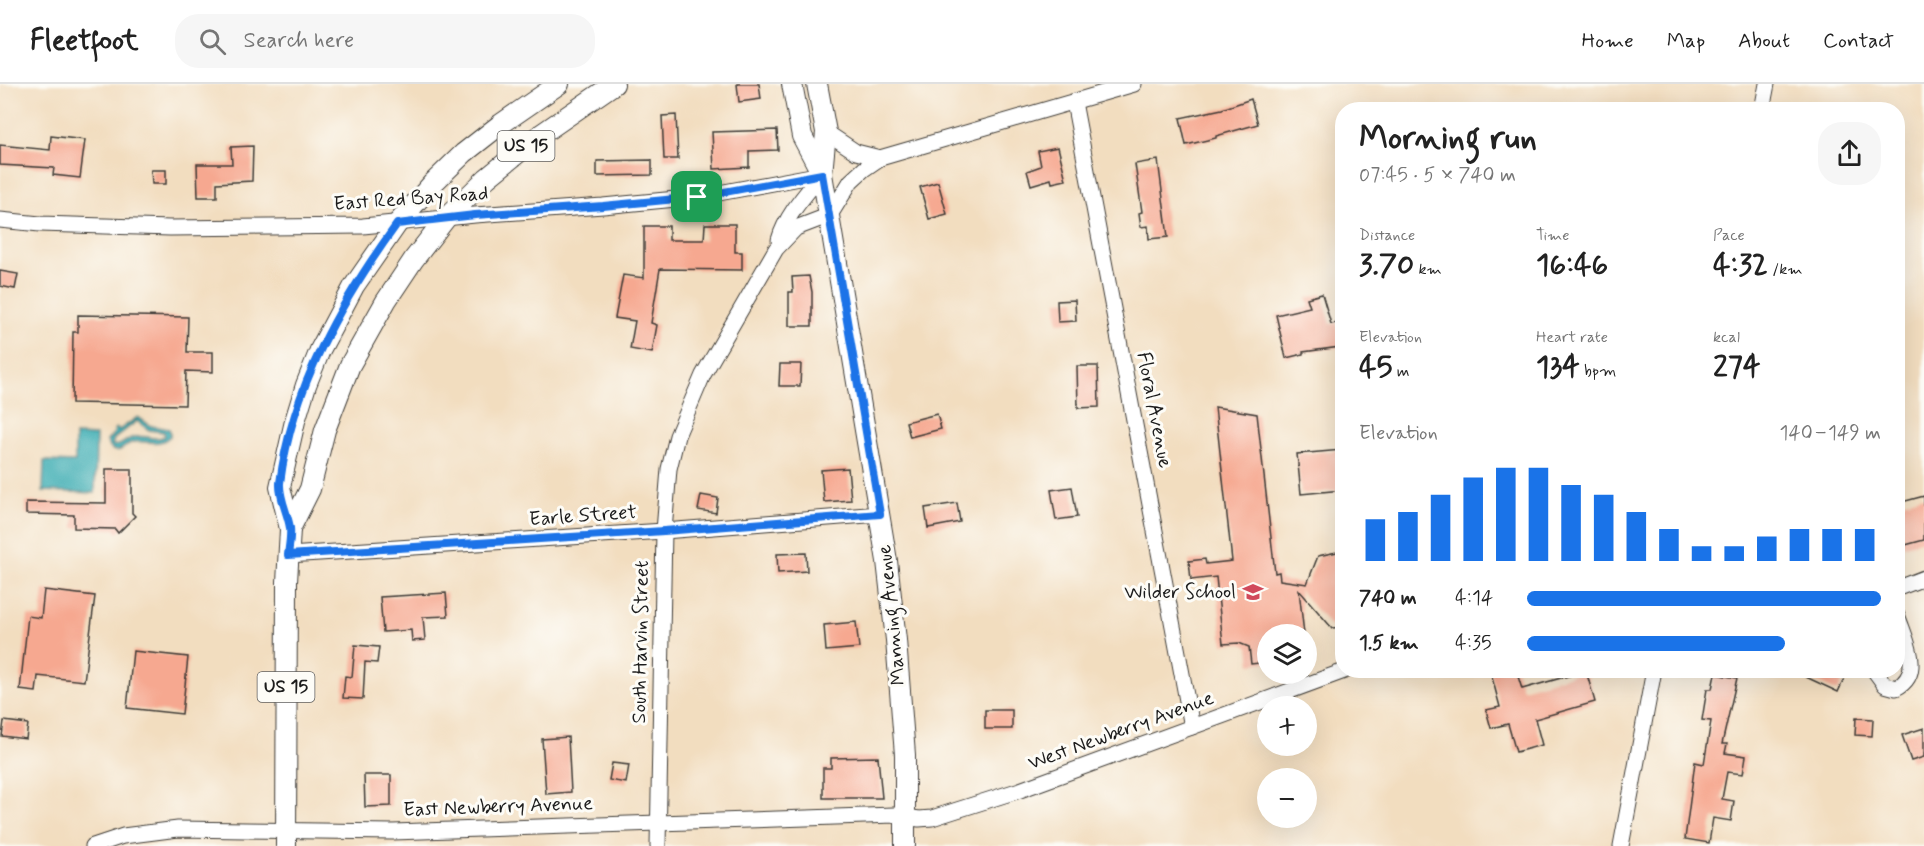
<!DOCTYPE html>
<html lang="en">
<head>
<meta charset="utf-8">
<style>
  :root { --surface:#fff; --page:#f6f6f6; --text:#222; --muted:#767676; --line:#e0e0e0; --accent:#1a73e8 }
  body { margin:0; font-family:Mynerve,sans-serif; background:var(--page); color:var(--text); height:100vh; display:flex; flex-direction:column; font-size:22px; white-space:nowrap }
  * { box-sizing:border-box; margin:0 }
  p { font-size:20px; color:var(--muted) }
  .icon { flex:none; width:33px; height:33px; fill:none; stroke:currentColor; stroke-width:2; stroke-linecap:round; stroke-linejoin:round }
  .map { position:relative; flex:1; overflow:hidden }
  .sheet { position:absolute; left:1335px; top:18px; width:570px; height:576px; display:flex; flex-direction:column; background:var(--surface); border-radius:24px; box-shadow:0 6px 24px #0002 }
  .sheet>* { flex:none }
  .controls { position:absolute; left:1257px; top:540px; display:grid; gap:12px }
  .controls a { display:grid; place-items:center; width:60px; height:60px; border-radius:50%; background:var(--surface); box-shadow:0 6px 24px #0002; font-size:30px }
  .pin { position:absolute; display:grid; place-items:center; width:51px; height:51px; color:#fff; margin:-26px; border-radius:12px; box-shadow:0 3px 9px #0006 }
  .round { display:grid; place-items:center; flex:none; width:63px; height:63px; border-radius:24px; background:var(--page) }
  .summary { display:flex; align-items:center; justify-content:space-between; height:102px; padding:0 24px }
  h1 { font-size:33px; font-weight:700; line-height:45px }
  .figures { display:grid; grid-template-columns:repeat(3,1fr); gap:9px; height:102px; padding:6px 24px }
  .figures div { display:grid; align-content:center }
  .figures b { font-size:30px; font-weight:700 }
  .figures small { font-size:16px; font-weight:400 }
  .figures p { font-size:16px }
  .chart { height:168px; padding:12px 24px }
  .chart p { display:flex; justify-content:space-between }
  .chart svg { width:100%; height:108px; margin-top:6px; stroke:var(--accent); stroke-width:6 }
  ul { padding:0 24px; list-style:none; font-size:20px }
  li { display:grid; grid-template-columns:96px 72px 1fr; align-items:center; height:45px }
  li i { height:15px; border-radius:8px; background:var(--accent) }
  header { display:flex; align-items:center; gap:36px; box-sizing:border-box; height:84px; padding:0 30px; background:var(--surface); border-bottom:2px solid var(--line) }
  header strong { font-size:28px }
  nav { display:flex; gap:33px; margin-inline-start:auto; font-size:21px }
  .search { width:420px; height:54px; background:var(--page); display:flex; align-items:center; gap:15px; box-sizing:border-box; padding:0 21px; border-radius:24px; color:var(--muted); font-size:22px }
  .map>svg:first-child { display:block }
</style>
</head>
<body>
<header>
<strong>Fleetfoot</strong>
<div class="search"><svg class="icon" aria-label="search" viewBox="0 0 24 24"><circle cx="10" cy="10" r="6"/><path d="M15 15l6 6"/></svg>Search here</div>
<nav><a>Home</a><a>Map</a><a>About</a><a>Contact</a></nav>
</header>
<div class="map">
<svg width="1924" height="762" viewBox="0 0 1924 762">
  <rect width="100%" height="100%" fill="#fdfcf7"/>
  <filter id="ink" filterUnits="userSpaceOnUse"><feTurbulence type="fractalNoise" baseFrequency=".0167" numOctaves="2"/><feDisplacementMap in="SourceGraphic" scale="12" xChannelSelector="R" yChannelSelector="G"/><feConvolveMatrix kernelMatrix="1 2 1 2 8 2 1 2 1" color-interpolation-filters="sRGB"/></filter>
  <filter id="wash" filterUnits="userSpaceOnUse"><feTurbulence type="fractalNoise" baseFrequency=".008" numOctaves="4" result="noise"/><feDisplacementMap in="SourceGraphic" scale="24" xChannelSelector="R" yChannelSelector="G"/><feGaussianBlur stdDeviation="1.35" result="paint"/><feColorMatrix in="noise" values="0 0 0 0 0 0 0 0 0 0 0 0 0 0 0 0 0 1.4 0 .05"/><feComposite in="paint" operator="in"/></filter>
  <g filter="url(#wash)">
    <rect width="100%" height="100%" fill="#f2ddbf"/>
    <g fill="#3aacb2" stroke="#2b6467" stroke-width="1.5" fill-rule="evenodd">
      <path d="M138,333l13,9 18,3 1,2v5c-12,12 -23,3 -37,6 -6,1 -10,9 -17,9 -5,-1 -8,-5 -9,-10l8,-9 -1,-2 3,-2 2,2zM137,337l12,9 15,2 1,4c-11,6 -19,-2 -30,1 -9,1 -13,11 -23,8l2,-6z"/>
      <polygon points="75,351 96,352 95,409 43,407 44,377 75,378"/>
    </g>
    <g id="blocks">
      <g fill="#f6a890">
        <polygon points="737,0 759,0 761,15 739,18"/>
        <polygon points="1251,15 1258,40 1216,52 1216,54 1186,61 1180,34 1222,25"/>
        <polygon points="676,31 678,75 664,75 662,32"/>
        <polygon points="777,46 778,66 749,67 749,83 714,85 712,48"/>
        <polygon points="51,52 85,56 80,94 53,91 54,84 0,81 0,61 50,66"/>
        <polygon points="253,62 252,97 217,99 217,113 198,113 197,80 232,80 231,63"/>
        <polygon points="1058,63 1066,96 1052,99 1051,95 1031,101 1027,87 1041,82 1038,67"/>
        <polygon points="652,76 652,91 597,92 597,77"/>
        <polygon points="1158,76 1168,153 1149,155 1148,142 1141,143 1139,129 1142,128 1135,80"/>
        <polygon points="151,86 166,86 166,100 152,100"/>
        <polygon points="938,98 947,130 929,135 920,103"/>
        <polygon points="705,140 735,140 735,168 742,168 742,186 660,185 651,239 657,241 652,269 630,265 635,237 615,234 623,191 644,194 644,142 669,142 669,156 704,156"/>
        <polygon points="0,187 18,190 15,205 0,202"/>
        <polygon points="809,192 812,208 812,242 789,242 789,208 793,208 792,193"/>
        <polygon points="1322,210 1331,240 1337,239 1340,263 1303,268 1303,270 1286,274 1276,231 1310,223 1307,214"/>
        <polygon points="1075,216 1076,237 1058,238 1057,217"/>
        <polygon points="78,231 188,233 187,268 213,268 213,288 186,287 185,321 72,319 73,248 78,248"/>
        <polygon points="780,280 801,280 800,302 779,302"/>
        <polygon points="1077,282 1098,282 1099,323 1078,324"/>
        <polygon points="1215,323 1257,330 1275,489 1279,488 1280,496 1307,500 1318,472 1342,467 1342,543 1332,544 1299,506 1304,550 1268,550 1268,578 1251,580 1249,563 1239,559 1223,560 1216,493 1191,496 1189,477 1205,475 1206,480 1232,477"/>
        <polygon points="937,330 941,345 910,353 906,338"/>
        <polygon points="1342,366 1342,406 1301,410 1297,370"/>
        <polygon points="848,384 851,416 824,418 821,386"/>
        <polygon points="106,385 132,385 132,429 135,432 118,449 115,445 74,444 74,431 26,430 26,418 106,419"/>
        <polygon points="1072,403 1077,433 1056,436 1051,406"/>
        <polygon points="701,411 718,414 716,429 698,426"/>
        <polygon points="1924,412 1924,456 1898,463 1898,419"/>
        <polygon points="957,419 960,438 928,444 925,424"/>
        <polygon points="806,469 807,487 778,489 777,470"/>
        <polygon points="44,506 95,512 84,597 38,592 36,608 20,606 28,532 41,534"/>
        <polygon points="446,509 448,532 423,533 425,556 412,557 411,546 383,548 380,513"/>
        <polygon points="856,538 859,564 826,567 824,541"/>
        <polygon points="355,561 379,563 377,579 365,578 363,615 343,614 345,592 352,593"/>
        <polygon points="133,567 188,573 182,630 127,624"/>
        <polygon points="1490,586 1516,586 1522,605 1586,587 1595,618 1535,635 1542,661 1516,668 1508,640 1491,644 1486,626 1500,623"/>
        <polygon points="1791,586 1848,586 1838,608"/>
        <polygon points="1715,590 1737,594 1722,660 1727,660 1725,669 1746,672 1743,690 1727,688 1722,715 1734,717 1731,737 1713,734 1709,759 1685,755 1695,678 1704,680 1711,637 1702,636 1707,605 1712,605"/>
        <rect x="985" y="626" width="27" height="19"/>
        <polygon points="1856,634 1873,635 1872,652 1855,651"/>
        <polygon points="4,637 28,640 26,655 2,652"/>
        <polygon points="1924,644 1924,673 1911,677 1902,651"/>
        <polygon points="568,653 571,708 546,710 542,655"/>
        <polygon points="878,673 882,714 823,714 823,684 831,684 831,674"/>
        <polygon points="612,679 629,681 626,699 609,696"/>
        <polygon points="364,691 391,691 391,722 365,723"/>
      </g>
    </g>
  </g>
  <g filter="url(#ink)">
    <use href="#blocks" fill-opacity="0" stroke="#3c3934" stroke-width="1.5"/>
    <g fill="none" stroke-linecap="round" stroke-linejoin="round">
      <g stroke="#3c3934" stroke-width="17">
        <g id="minor">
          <polyline points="1074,18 1192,643"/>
          <polyline points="1762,26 1767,0"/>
          <polyline points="826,48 856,68 880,74"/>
          <polyline points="0,136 40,140 170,144 363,142 475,131 603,122 697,113 822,90"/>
          <path d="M779,156c7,-25 27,-46 43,-66"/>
          <polyline points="288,471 664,447 880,430"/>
          <polyline points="1898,504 1924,494"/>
          <path d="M1874,586l11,15 11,3c28,-14 10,-47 2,-71"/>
          <polyline points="93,762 123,752 178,745 393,748 894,731 919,735 932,734 1020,706 1347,586"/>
          <polyline points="658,762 664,447 669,385 677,352 703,291 776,165 796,144 830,131 851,97 864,85 880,74 1134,0"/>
          <polyline points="1621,762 1654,586"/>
        </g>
      </g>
      <g stroke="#3c3934" stroke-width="22">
        <g id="major">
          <polyline points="792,0 802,52 822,90"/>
          <polyline points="817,0 826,48 822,90 887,477 896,556 905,671 905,762"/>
          <polyline points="290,445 310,405 325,346 350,281 386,217 414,175 446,134 487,94 540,51 614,0"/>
          <polyline points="286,762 287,498 290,445 280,403 295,337 306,301 320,266 354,202 397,140 432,100 464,69 501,40 559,0"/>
        </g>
      </g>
      <use href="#minor" stroke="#fff" stroke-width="15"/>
      <use href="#major" stroke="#fff" stroke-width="20"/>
    </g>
  </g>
  <g fill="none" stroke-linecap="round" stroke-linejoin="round" filter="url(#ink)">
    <g stroke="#fff" stroke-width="12">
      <path id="route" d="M822,90l58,340 -216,17 -376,24c1,-9 3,-19 2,-27 -2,-14 -11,-30 -10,-45 12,-96 61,-182 117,-259l78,-9 128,-9 94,-9z"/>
    </g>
    <use href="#route" stroke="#1a73e8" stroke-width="8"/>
  </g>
  <defs>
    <g id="school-bare" transform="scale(1.62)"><path d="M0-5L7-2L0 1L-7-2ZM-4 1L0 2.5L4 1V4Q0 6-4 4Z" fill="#d1495b" stroke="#fdfcf7" stroke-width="2.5" paint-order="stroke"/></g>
  </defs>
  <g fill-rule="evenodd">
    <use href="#school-bare" x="1253" y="508"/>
  </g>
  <g text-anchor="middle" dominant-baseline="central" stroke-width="6" stroke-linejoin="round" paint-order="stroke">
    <g fill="#fdfcf7" stroke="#605f5e" stroke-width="1.5">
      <rect x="497.5" y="47" width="57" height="30" rx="4.5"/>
      <rect x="257.5" y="588" width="57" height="30" rx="4.5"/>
    </g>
    <g font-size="18" font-weight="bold" fill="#1c1c1c">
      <text x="526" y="62">US 15</text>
      <text x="286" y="603">US 15</text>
    </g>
    <g font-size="20" fill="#1c1c1c" stroke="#fdfcf7">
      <text transform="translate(411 115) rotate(-4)">East Red Bay Road</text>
      <text transform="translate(1154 326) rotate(79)">Floral Avenue</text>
      <text transform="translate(583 432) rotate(-4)">Earle Street</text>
      <text transform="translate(892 531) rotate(-96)">Manning Avenue</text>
      <text transform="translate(641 558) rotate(-89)">South Harvin Street</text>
      <text transform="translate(1121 647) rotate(-20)">West Newberry Avenue</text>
      <text transform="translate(498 723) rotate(-2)">East Newberry Avenue</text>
    </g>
    <g font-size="20" fill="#1c1c1c" stroke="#fdfcf7" text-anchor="end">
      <text x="1236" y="508">Wilder School</text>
    </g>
  </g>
</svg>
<div class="controls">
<a><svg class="icon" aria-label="layers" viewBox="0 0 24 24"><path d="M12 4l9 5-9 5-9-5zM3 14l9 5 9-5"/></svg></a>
<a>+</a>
<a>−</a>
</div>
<div class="pin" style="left:697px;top:113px;background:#1e9e55"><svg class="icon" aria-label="arrive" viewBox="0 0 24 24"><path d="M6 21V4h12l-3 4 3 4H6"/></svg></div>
<section class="sheet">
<div class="summary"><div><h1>Morning run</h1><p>07:45 · 5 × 740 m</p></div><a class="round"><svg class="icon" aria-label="share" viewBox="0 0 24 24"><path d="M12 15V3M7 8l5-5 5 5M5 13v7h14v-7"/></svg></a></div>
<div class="figures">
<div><p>Distance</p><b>3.70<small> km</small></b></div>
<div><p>Time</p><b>16:46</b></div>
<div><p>Pace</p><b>4:32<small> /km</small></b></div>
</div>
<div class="figures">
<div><p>Elevation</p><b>45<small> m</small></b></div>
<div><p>Heart rate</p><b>134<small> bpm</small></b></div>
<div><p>kcal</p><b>274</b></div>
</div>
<div class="chart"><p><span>Elevation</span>140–149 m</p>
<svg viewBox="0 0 160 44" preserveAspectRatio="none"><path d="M5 44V27M15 44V24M25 44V17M35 44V10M45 44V6M55 44V6M65 44V13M75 44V17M85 44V24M95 44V31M105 44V38M115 44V38M125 44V34M135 44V31M145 44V31M155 44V31"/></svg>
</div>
<ul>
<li><b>740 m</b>4:14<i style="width:100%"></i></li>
<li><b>1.5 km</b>4:35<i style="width:73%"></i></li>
</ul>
</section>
</div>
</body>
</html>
